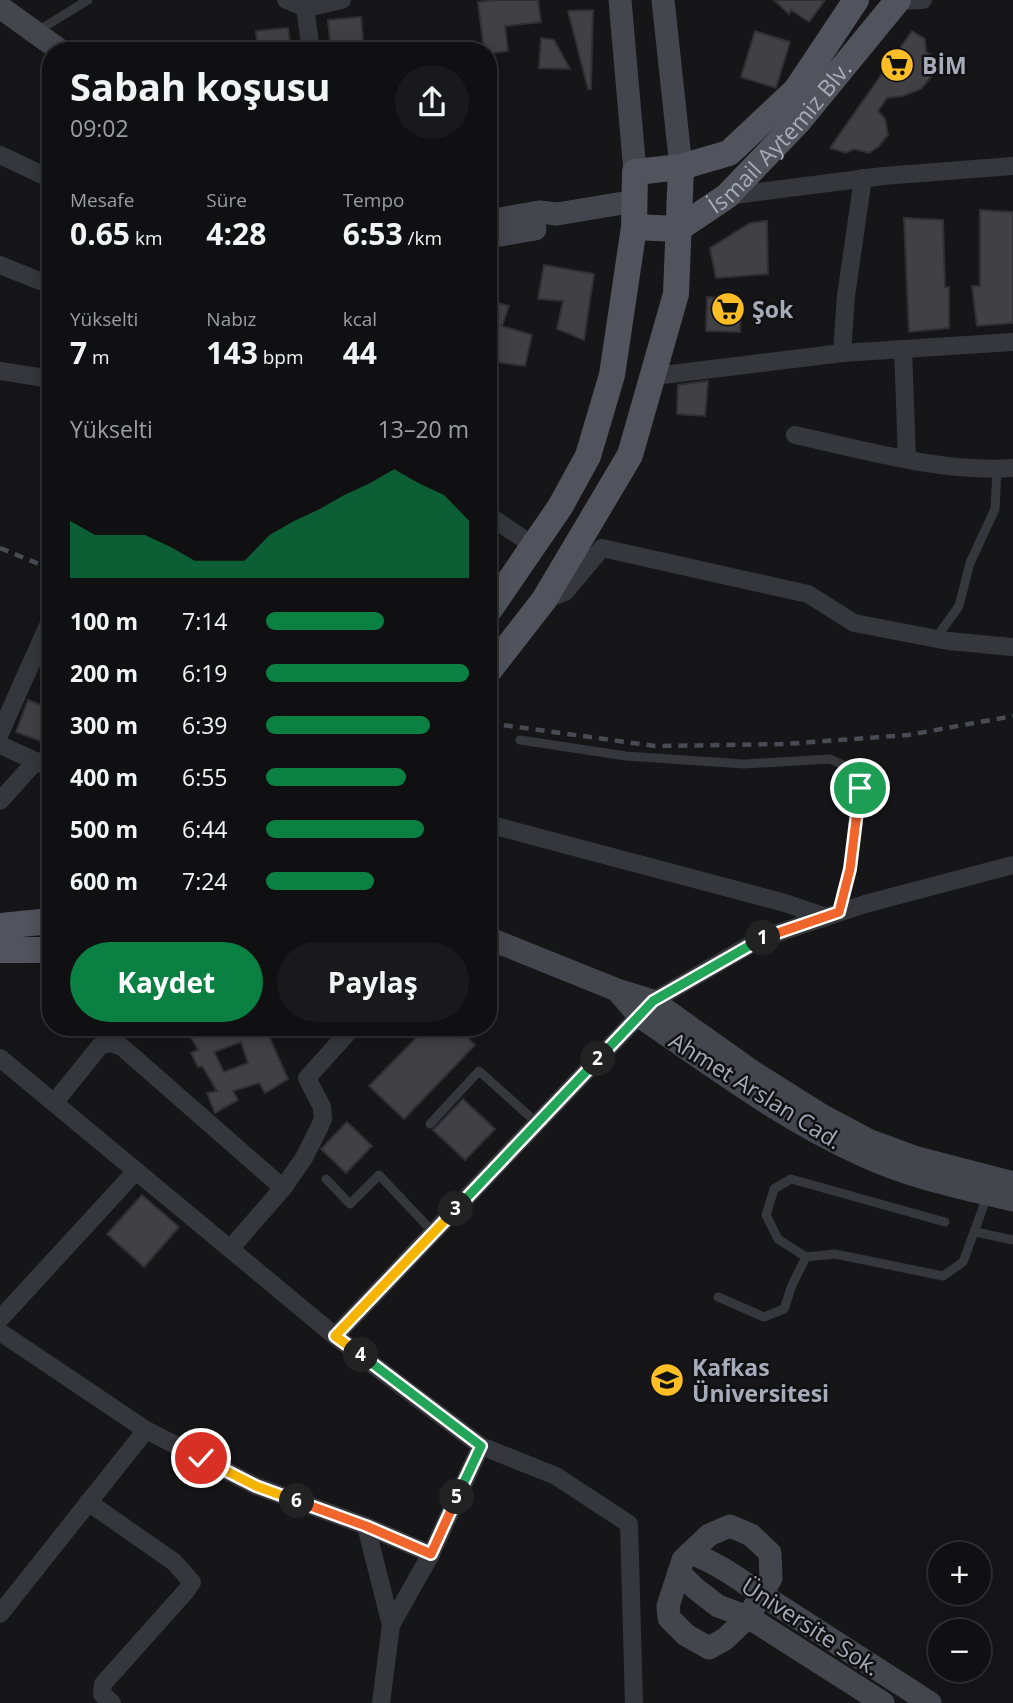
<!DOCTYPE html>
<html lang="tr">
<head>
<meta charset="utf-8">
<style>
  :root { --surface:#101012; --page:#19191b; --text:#f1f3f6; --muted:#9c9d9f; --line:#303032; --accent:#0b8043 }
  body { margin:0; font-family:"Open Sans",sans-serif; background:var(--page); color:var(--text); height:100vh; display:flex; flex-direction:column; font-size:26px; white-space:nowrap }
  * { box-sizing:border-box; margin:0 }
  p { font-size:23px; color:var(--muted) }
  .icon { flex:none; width:38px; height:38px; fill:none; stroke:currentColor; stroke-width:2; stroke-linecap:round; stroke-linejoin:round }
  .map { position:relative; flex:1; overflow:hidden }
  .panel { position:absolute; left:42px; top:42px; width:455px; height:994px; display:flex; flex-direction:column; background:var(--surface); border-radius:28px; box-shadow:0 4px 18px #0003,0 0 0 2px var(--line) }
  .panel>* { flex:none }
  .controls { position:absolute; left:928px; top:1542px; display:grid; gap:14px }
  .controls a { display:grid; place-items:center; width:63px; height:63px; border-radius:50%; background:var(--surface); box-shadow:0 4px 18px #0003,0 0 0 2px var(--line); font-size:35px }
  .pin { position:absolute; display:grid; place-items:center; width:60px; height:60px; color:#fff; margin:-30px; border:4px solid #fff; border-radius:50%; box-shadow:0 2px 7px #0007 }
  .km { position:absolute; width:35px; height:35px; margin:-18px; border-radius:50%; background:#222; color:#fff; font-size:19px; line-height:35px; text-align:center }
  .round { display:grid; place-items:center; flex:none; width:74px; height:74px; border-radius:37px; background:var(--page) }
  .summary { display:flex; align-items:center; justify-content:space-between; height:119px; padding:0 28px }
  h1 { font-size:38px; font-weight:700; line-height:52px }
  .metrics { display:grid; grid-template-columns:repeat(3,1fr); gap:10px; height:119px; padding:7px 28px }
  .metrics div { display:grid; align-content:center }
  .metrics b { font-size:30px; font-weight:700 }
  .metrics small { font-size:19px; font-weight:400 }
  .metrics p { font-size:19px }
  .chart { height:196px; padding:14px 28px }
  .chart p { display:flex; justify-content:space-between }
  .chart svg { width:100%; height:126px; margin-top:7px; fill:var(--accent); opacity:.7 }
  .primary-button { display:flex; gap:14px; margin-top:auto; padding:14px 28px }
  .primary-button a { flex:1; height:80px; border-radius:42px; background:var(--accent); color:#fff; font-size:28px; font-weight:700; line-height:80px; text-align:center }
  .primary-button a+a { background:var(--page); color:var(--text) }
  ul { padding:0 28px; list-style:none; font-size:23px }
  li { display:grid; grid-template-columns:112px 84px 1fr; align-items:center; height:52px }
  li i { height:18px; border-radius:9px; background:var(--accent) }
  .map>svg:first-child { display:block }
</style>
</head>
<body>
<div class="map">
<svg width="1013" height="1703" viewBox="0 0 1013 1703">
  <rect width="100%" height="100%" fill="#161618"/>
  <g fill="#404045" stroke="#302f34" stroke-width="2" fill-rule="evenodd">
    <polygon points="496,0 538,0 541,22 505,26 508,51 488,54 488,51 484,51 478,2"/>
    <polygon points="774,0 825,0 809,22 791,10 789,14"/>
    <polygon points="593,10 591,89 588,89 568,11"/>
    <polygon points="361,17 364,51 331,51 328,20"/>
    <polygon points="288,28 291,51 258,51 256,31"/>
    <polygon points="755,31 790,42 776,88 741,77"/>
    <polygon points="912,31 925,39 926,52 938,59 936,71 921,89 903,96 887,98 878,111 885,119 888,135 879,146 869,153 854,149 846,153 830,148"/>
    <polygon points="541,38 554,40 570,69 539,68"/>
    <polygon points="980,210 1013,212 1013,323 977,326 972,286 980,286"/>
    <polygon points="904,218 943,220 945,287 949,287 949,328 909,332"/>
    <polygon points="767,221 768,274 716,278 710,248 750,223"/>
    <polygon points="544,265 594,274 584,340 557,329 563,301 538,299"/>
    <polygon points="707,297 741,299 740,332 706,331"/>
    <polygon points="488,300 509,306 502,326 532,335 525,366 488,361"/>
    <polygon points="708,381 705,416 677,414 678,385"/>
    <polygon points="28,700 51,709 51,745 16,732"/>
    <path d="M185,1027h80l23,52 -23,14 -6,-10 -26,8 5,9 -23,13 -8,-20 10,-2 -15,-25 -4,1 -7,-14 7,-3zM241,1042l7,21 -24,9 -10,-20z"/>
    <polygon points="413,1027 457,1027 475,1045 404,1119 369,1086 420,1034"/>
    <polygon points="463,1099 495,1129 465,1160 433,1130"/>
    <polygon points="347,1122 372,1146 346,1173 321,1149"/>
    <polygon points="142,1195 179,1227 144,1267 107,1234"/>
  </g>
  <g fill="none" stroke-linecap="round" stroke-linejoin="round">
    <g stroke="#36373d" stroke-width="9">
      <polyline points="36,32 88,0"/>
      <polyline points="936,638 959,606 970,563 995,509 997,469"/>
      <polyline points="520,740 626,756 744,764 830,759 852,769 860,788 850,869 840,911"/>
      <polyline points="430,1124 479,1071 537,1123"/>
      <polyline points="326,1179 350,1204 379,1175 433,1232"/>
      <polyline points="976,1232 1013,1240"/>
      <polyline points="806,1257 778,1239 766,1215 774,1189 791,1179 945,1222"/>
      <polyline points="718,1297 764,1317 784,1309 792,1285 806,1257 835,1254 943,1276 963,1262 988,1194"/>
    </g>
    <g stroke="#36373d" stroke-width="18">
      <polyline points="286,0 306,8 342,0"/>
      <polyline points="304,0 311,51"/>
      <polyline points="898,1 923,0"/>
      <polyline points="0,155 51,179"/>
      <polyline points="727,196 883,176 1013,166"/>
      <polyline points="0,265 40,281 51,282"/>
      <polyline points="903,349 907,458"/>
      <polyline points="842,353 846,296 863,178"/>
      <polyline points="0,371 51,379"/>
      <polyline points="655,376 842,353 1013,342"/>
      <path d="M795,435c68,15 148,38 218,33"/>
      <polyline points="488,515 534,546"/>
      <polyline points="544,600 565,592 602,548 808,594 854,623 948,641 1013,647"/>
      <polyline points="0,733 51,619"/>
      <polyline points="0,745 51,768"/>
      <polyline points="0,801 36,761"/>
      <polyline points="488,824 785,903 826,917"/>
      <polyline points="0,1058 335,1336 481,1446 556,1476 629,1524 634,1703"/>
      <polyline points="54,1103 100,1046 110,1043 122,1047 283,1188"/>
      <polyline points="230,1249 283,1188 304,1158 319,1128 323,1119 322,1107 307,1078 353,1027"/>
      <polyline points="0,1319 136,1171"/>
      <polyline points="0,1332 146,1430 256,1486 366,1526 431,1554 481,1446"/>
      <polyline points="335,1336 653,1001 760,939 865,904 1013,865"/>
      <polyline points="88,1502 174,1562 192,1582 186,1591 103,1684 102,1694 112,1703"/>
      <polyline points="366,1526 391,1625"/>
      <polyline points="0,1614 146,1430"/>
      <polyline points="381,1703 391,1625 431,1554"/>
    </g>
    <g stroke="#44464e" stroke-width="23">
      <polyline points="620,0 635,172"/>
      <polyline points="663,0 681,167"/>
      <polyline points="0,7 61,51"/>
      <polyline points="488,221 539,212 557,214 635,201"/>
      <polyline points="488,237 535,229"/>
      <polyline points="488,938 617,990 653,1001 753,1072 823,1116 868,1140 917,1158 1013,1183"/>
      <path d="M617,990l22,26c71,48 142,102 221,138 48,23 102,34 153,46"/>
      <polygon points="730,1526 751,1535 770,1553 771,1578 748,1617 725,1639 709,1648 686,1635 669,1618 668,1606 683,1560 709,1535"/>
      <path d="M690,1553c31,11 55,31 83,49 52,34 105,67 157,101"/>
      <polyline points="679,1573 696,1589 718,1606 748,1617 883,1703"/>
    </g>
    <g stroke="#52545d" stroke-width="26">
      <path id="s1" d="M634,227l44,2 49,-33 71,-74 100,-122"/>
      <polyline points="488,612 560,507 588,456 612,375 634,227 635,172 681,167 729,153 796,90 856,0"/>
      <polyline points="488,672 544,600 630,455 676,294 681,167"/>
      <polyline points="0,926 51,921"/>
      <polyline points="0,950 51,950"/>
    </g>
    <g stroke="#494b53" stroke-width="4.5" stroke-dasharray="9 7" stroke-linecap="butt">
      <polyline points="0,548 51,569"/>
      <polyline points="488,723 655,746 785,744 908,735 1013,716"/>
    </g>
  </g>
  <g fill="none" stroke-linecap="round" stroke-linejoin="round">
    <g stroke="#fff" stroke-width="14">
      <polyline id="split-1" points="763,938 839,912 850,869 860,788"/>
    </g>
    <g stroke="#fff" stroke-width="14">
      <polyline id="split-2" points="598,1059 653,1001 763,938"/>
    </g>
    <g stroke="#fff" stroke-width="14">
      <polyline id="split-3" points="456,1209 598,1059"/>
    </g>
    <g stroke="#fff" stroke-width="14">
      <polyline id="split-4" points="361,1355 335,1336 456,1209"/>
    </g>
    <g stroke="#fff" stroke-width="14">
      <polyline id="split-5" points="361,1355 481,1446 457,1497"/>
    </g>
    <g stroke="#fff" stroke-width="14">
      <polyline id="split-6" points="297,1501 366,1526 431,1554 457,1497"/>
    </g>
    <g stroke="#fff" stroke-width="14">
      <polyline id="split-7" points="201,1458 256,1486 297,1501"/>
    </g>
    <use href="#split-1" stroke="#f0652b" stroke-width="9"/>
    <use href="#split-2" stroke="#22a559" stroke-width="9"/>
    <use href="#split-3" stroke="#22a559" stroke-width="9"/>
    <use href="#split-4" stroke="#f5b400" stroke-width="9"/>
    <use href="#split-5" stroke="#22a559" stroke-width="9"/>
    <use href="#split-6" stroke="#f0652b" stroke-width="9"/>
    <use href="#split-7" stroke="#f5b400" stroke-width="9"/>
  </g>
  <defs>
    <g id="supermarket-disc" transform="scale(1.75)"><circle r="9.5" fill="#ffbd26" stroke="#111113"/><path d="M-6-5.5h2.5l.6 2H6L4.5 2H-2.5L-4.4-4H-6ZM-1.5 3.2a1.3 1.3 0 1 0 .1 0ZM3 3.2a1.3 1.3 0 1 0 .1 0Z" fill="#111"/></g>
    <g id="university-disc" transform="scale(1.75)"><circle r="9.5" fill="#ffbd26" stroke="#111113"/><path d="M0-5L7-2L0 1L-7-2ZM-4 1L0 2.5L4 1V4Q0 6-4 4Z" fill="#111"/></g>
  </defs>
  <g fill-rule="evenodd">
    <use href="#supermarket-disc" x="897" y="65"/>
    <use href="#supermarket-disc" x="728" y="309"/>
    <use href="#university-disc" x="667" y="1380"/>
  </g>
  <g text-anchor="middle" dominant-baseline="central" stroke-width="5" stroke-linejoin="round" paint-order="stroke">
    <g font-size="23" font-weight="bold" fill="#a6abb9" stroke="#111113" text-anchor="start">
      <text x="922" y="65">BİM</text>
      <text x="752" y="309">Şok</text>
      <text x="692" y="1367">Kafkas<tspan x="692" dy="26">Üniversitesi</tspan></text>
    </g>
    <g font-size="23" fill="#a6abb9" stroke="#111113">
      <text stroke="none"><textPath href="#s1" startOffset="182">İsmail Aytemiz Blv.</textPath></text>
      <text transform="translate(756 1090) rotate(32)">Ahmet Arslan Cad.</text>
      <text transform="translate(811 1626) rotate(33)">Üniversite Sok.</text>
    </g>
  </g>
</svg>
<div class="controls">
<a>+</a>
<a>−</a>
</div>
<div class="pin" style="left:860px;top:788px;background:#1e9e55"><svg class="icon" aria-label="arrive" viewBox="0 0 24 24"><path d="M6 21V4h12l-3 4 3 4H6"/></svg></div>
<div class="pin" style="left:201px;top:1458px;background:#d93025"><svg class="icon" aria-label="check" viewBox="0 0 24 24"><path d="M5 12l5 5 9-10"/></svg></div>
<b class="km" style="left:763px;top:938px">1</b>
<b class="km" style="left:598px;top:1059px">2</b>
<b class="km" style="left:456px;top:1209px">3</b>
<b class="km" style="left:361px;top:1355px">4</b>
<b class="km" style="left:457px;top:1497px">5</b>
<b class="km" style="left:297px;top:1501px">6</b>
<section class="panel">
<div class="summary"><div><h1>Sabah koşusu</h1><p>09:02</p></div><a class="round"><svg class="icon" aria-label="share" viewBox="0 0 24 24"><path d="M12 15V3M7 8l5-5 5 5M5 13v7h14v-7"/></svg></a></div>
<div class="metrics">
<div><p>Mesafe</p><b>0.65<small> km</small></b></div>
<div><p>Süre</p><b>4:28</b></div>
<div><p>Tempo</p><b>6:53<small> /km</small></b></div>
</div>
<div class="metrics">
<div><p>Yükselti</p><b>7<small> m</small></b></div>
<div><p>Nabız</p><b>143<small> bpm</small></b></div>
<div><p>kcal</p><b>44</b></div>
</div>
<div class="chart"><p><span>Yükselti</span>13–20 m</p>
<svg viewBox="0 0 160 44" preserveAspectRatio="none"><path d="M0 44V24L10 29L20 29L30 29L40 33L50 38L60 38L70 38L80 29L90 24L100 20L110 15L120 11L130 6L140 11L150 15L160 24V44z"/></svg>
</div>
<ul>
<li><b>100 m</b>7:14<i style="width:58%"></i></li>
<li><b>200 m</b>6:19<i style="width:100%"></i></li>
<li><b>300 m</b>6:39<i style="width:81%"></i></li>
<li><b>400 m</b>6:55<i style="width:69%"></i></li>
<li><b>500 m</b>6:44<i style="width:78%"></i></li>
<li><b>600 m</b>7:24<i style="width:53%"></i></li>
</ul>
<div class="primary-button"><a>Kaydet</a><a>Paylaş</a></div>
</section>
</div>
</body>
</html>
